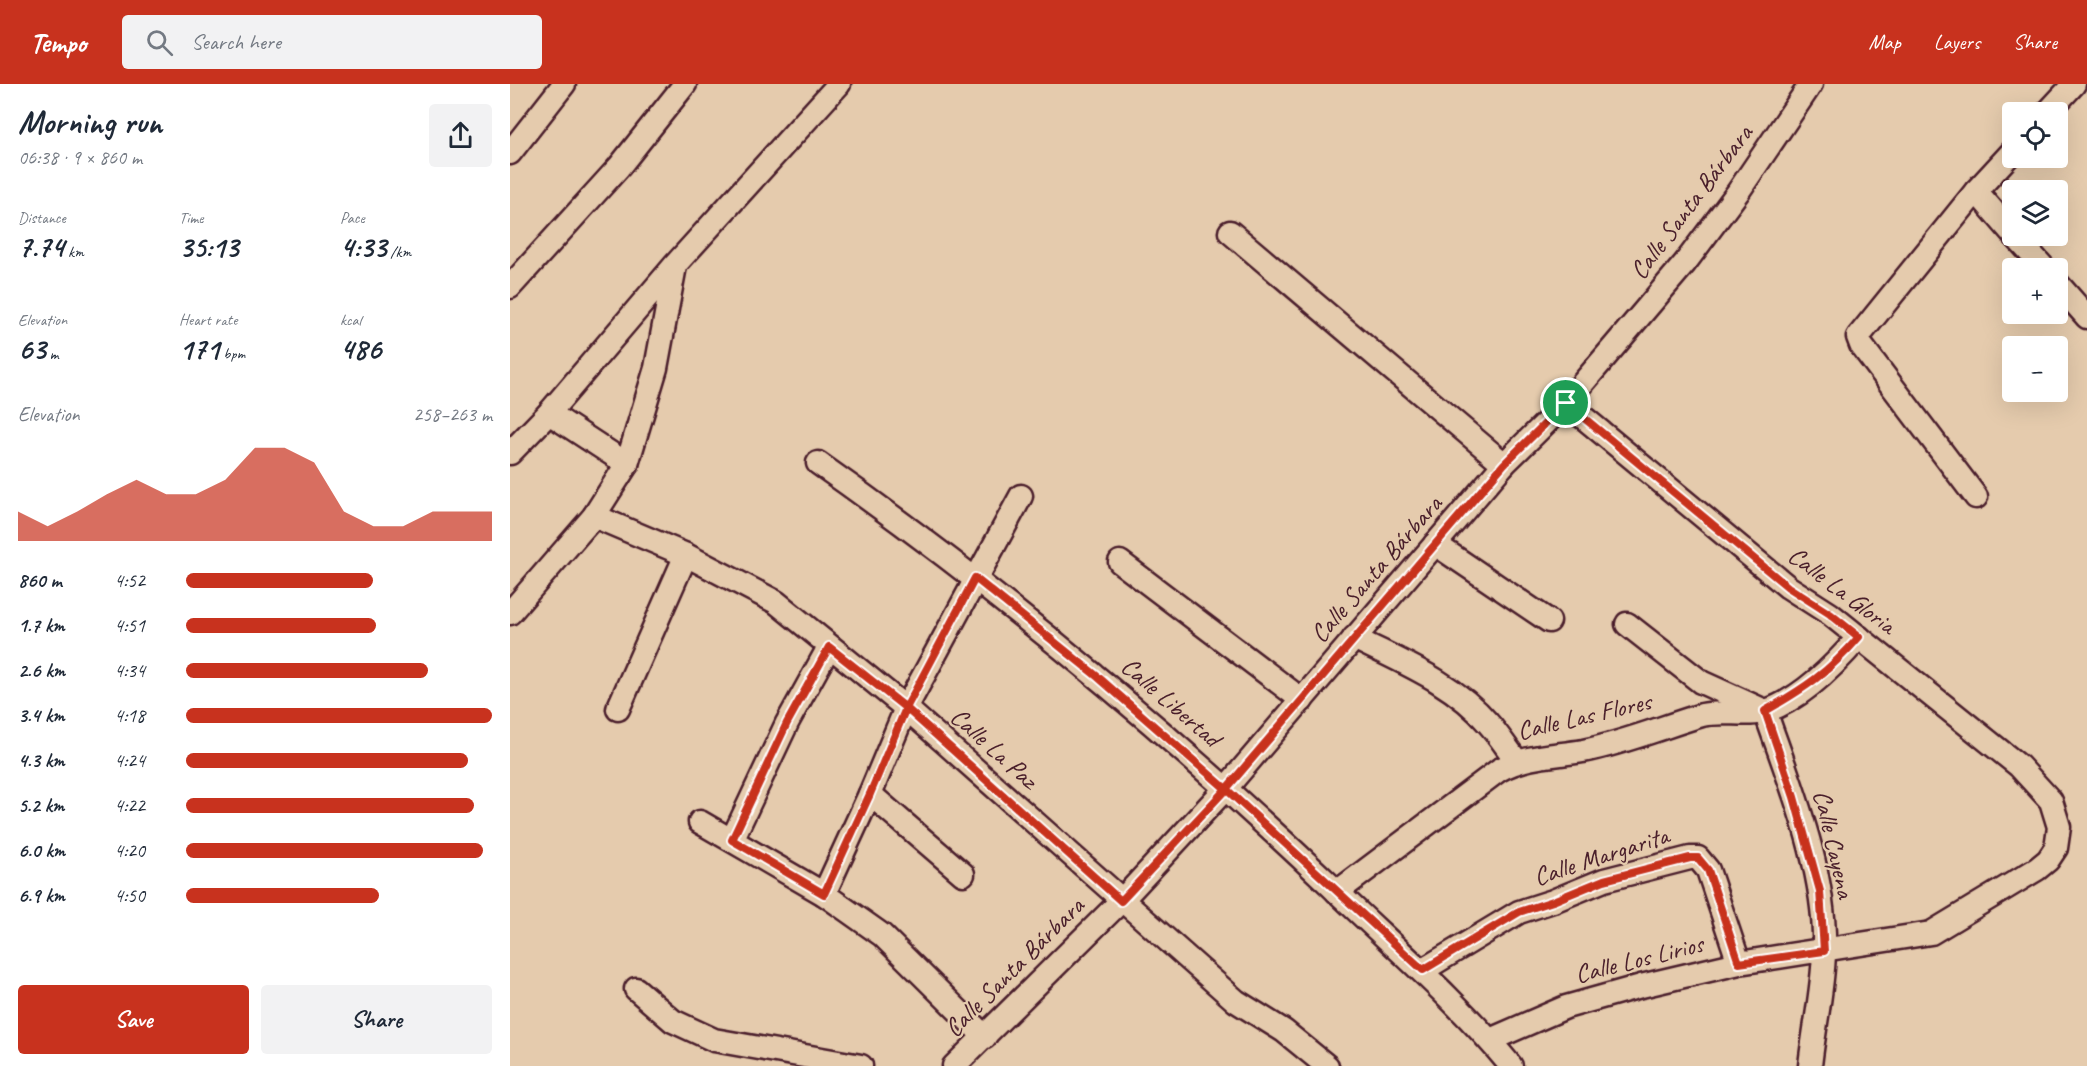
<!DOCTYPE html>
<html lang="en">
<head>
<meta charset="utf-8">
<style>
  :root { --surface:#fff; --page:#f2f2f3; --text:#1f2937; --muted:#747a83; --accent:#c8321e }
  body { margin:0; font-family:Caveat,sans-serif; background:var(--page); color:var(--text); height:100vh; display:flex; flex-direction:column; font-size:22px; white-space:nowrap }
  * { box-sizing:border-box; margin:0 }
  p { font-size:20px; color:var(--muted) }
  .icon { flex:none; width:33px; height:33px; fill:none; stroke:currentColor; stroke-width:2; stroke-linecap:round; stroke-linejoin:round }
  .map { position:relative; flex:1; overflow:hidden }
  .side { display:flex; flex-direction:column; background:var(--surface); width:510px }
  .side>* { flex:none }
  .tools { position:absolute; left:1492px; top:18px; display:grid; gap:12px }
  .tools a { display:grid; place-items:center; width:66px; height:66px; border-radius:6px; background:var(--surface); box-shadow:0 6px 24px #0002; font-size:30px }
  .pin { position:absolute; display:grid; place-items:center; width:51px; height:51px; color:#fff; margin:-26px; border:3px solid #fff; border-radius:50%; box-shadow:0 2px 6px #0007 }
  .round { display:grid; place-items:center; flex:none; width:63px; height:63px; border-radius:6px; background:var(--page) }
  .head { display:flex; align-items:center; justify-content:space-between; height:102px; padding:0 18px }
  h1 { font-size:33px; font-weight:600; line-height:45px }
  .stats { display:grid; grid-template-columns:repeat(3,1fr); gap:9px; height:102px; padding:6px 18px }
  .stats div { display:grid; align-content:center }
  .stats b { font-size:30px; font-weight:600 }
  .stats small { font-size:16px; font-weight:400 }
  .stats p { font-size:16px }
  .chart { height:168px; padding:12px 18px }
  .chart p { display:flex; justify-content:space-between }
  .chart svg { width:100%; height:108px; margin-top:6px; fill:var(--accent); opacity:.7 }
  .action { display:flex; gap:12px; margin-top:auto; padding:12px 18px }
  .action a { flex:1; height:69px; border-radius:6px; background:var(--accent); color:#fff; font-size:24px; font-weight:600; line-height:69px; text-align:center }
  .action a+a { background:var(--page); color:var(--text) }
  ul { padding:0 18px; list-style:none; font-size:20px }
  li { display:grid; grid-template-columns:96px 72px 1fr; align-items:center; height:45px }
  li i { height:15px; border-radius:8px; background:var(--accent) }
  header { display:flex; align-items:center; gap:36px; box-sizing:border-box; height:84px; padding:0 30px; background:var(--accent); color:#fff }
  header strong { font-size:28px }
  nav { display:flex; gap:33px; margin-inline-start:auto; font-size:21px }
  .search { width:420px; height:54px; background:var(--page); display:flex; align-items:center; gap:15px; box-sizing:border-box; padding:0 21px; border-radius:6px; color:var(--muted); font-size:22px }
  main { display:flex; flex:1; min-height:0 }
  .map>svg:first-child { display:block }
</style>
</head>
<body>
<header>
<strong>Tempo</strong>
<div class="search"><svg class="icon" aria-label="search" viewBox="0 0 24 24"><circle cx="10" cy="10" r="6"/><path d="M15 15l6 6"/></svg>Search here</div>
<nav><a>Map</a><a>Layers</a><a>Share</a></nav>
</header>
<main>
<section class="side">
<div class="head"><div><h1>Morning run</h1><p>06:38 · 9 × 860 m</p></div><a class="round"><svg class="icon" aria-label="share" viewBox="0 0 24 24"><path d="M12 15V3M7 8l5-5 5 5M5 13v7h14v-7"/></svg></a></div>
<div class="stats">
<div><p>Distance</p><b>7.74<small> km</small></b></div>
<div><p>Time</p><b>35:13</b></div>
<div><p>Pace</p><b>4:33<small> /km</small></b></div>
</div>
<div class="stats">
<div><p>Elevation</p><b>63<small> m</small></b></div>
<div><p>Heart rate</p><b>171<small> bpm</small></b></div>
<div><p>kcal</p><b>486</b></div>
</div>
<div class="chart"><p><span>Elevation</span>258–263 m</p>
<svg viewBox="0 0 160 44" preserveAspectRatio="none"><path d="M0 44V32L10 38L20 32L30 25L40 19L50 25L60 25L70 19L80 6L90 6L100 12L110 32L120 38L130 38L140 32L150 32L160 32V44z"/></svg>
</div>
<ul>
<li><b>860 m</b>4:52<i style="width:61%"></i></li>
<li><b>1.7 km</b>4:51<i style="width:62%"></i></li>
<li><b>2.6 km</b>4:34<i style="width:79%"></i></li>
<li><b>3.4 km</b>4:18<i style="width:100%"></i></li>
<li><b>4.3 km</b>4:24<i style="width:92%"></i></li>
<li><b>5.2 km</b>4:22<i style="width:94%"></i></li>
<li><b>6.0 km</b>4:20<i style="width:97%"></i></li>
<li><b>6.9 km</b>4:50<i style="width:63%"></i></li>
</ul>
<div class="action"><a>Save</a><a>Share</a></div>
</section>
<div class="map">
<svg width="1577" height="982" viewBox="0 0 1577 982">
  <rect width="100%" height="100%" fill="#e5cbad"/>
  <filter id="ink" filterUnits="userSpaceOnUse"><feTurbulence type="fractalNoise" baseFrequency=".0167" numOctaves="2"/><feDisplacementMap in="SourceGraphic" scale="12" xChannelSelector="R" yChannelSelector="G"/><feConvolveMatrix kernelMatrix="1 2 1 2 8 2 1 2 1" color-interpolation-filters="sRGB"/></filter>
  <g filter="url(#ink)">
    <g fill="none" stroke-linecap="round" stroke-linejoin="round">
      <g stroke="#4a1f2b" stroke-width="27">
        <g id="minor">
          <polyline points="1538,28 1564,0"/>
          <polyline points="0,69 54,0"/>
          <polyline points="1466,107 1503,150"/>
          <polyline points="720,148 994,380"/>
          <polyline points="1505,152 1534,184"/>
          <polyline points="1548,200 1577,233"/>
          <polyline points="0,203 109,83 175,0"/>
          <polyline points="39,329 117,380"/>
          <polyline points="0,369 39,329 165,181 329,0"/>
          <path d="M308,379c182,128 352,270 513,423 62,60 125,113 180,180"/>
          <polyline points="1466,413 1351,261 1348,253 1466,107 1503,67"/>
          <polyline points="84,432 176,471 266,518 396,624 726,917 774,947 817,982"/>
          <polyline points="925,460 1039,537"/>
          <polyline points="610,478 792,616"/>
          <polyline points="0,529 84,432 117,380 146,284 165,182"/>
          <path d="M1117,540l74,58 64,29c26,75 62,161 59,241 -1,38 -10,76 -14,114"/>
          <path d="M844,554c47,24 99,44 134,85 10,11 19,25 28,37"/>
          <polyline points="108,625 176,471"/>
          <polyline points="360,710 453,790"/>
          <polyline points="190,738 314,810 372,851 475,953"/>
          <polyline points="222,756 277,639 319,563"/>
          <path d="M827,808l162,-122c28,-15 54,-14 84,-19 41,-8 79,-24 119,-36 20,-5 46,2 64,-4 36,-12 69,-46 93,-74"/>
          <polyline points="314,810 360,710 396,624 511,412"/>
          <polyline points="913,886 1009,828 1043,817 1094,796 1180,774 1188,774 1198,786 1229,879"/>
          <polyline points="126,905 163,937 204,956 351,982"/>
          <polyline points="980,956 1056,923 1131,902 1229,879 1421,849 1527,785 1538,776 1546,764 1549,743 1541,717 1509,682 1320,530 1278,503 1056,319"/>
          <polyline points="444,982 611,817 716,704 994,380 1056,319 1175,179 1228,108 1301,0"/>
        </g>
      </g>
      <use href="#minor" stroke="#e5cbad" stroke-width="22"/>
    </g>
  </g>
  <g fill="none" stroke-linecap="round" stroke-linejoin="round" filter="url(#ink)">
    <g stroke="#fff" stroke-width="12">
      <path id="route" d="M1056,319l-62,61 -278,325 -105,112 -215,-193 -77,-61 -42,76 -55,117 92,54 46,-100 36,-86 69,-130 123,99 128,112 197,181 96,-58 34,-11 51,-21 86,-22h8l10,12 31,93 85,-12 -4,-60 -26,-94 -29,-86c40,-23 63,-38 94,-74l-29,-23 -42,-27 -222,-184"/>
    </g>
    <use href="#route" stroke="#c8321e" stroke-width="8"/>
  </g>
  <g text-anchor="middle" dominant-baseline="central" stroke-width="4.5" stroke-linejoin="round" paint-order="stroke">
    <g font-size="26" fill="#4a1f2b" stroke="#e5cbad">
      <text transform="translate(1181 118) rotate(-53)">Calle Santa Bárbara</text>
      <text transform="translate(866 485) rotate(-49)">Calle Santa Bárbara</text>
      <text transform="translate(1332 506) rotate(37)">Calle La Gloria</text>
      <text transform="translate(661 618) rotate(41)">Calle Libertad</text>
      <text transform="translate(1074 632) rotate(-13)">Calle Las Flores</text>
      <text transform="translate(484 664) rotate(42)">Calle La Paz</text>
      <text transform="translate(1324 760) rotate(77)">Calle Cayena</text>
      <text transform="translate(1091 772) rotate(-18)">Calle Margarita</text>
      <text transform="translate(1129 875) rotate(-14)">Calle Los Lirios</text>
      <text transform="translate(504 883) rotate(-45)">Calle Santa Bárbara</text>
    </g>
  </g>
</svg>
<div class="tools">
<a><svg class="icon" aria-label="locate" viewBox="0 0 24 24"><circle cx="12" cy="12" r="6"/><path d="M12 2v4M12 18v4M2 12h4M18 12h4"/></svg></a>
<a><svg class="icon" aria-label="layers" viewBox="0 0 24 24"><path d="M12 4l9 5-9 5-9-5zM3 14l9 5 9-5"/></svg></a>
<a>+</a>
<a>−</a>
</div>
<div class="pin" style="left:1056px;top:319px;background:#1e9e55"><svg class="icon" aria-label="arrive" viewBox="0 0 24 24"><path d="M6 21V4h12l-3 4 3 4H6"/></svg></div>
</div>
</main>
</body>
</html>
